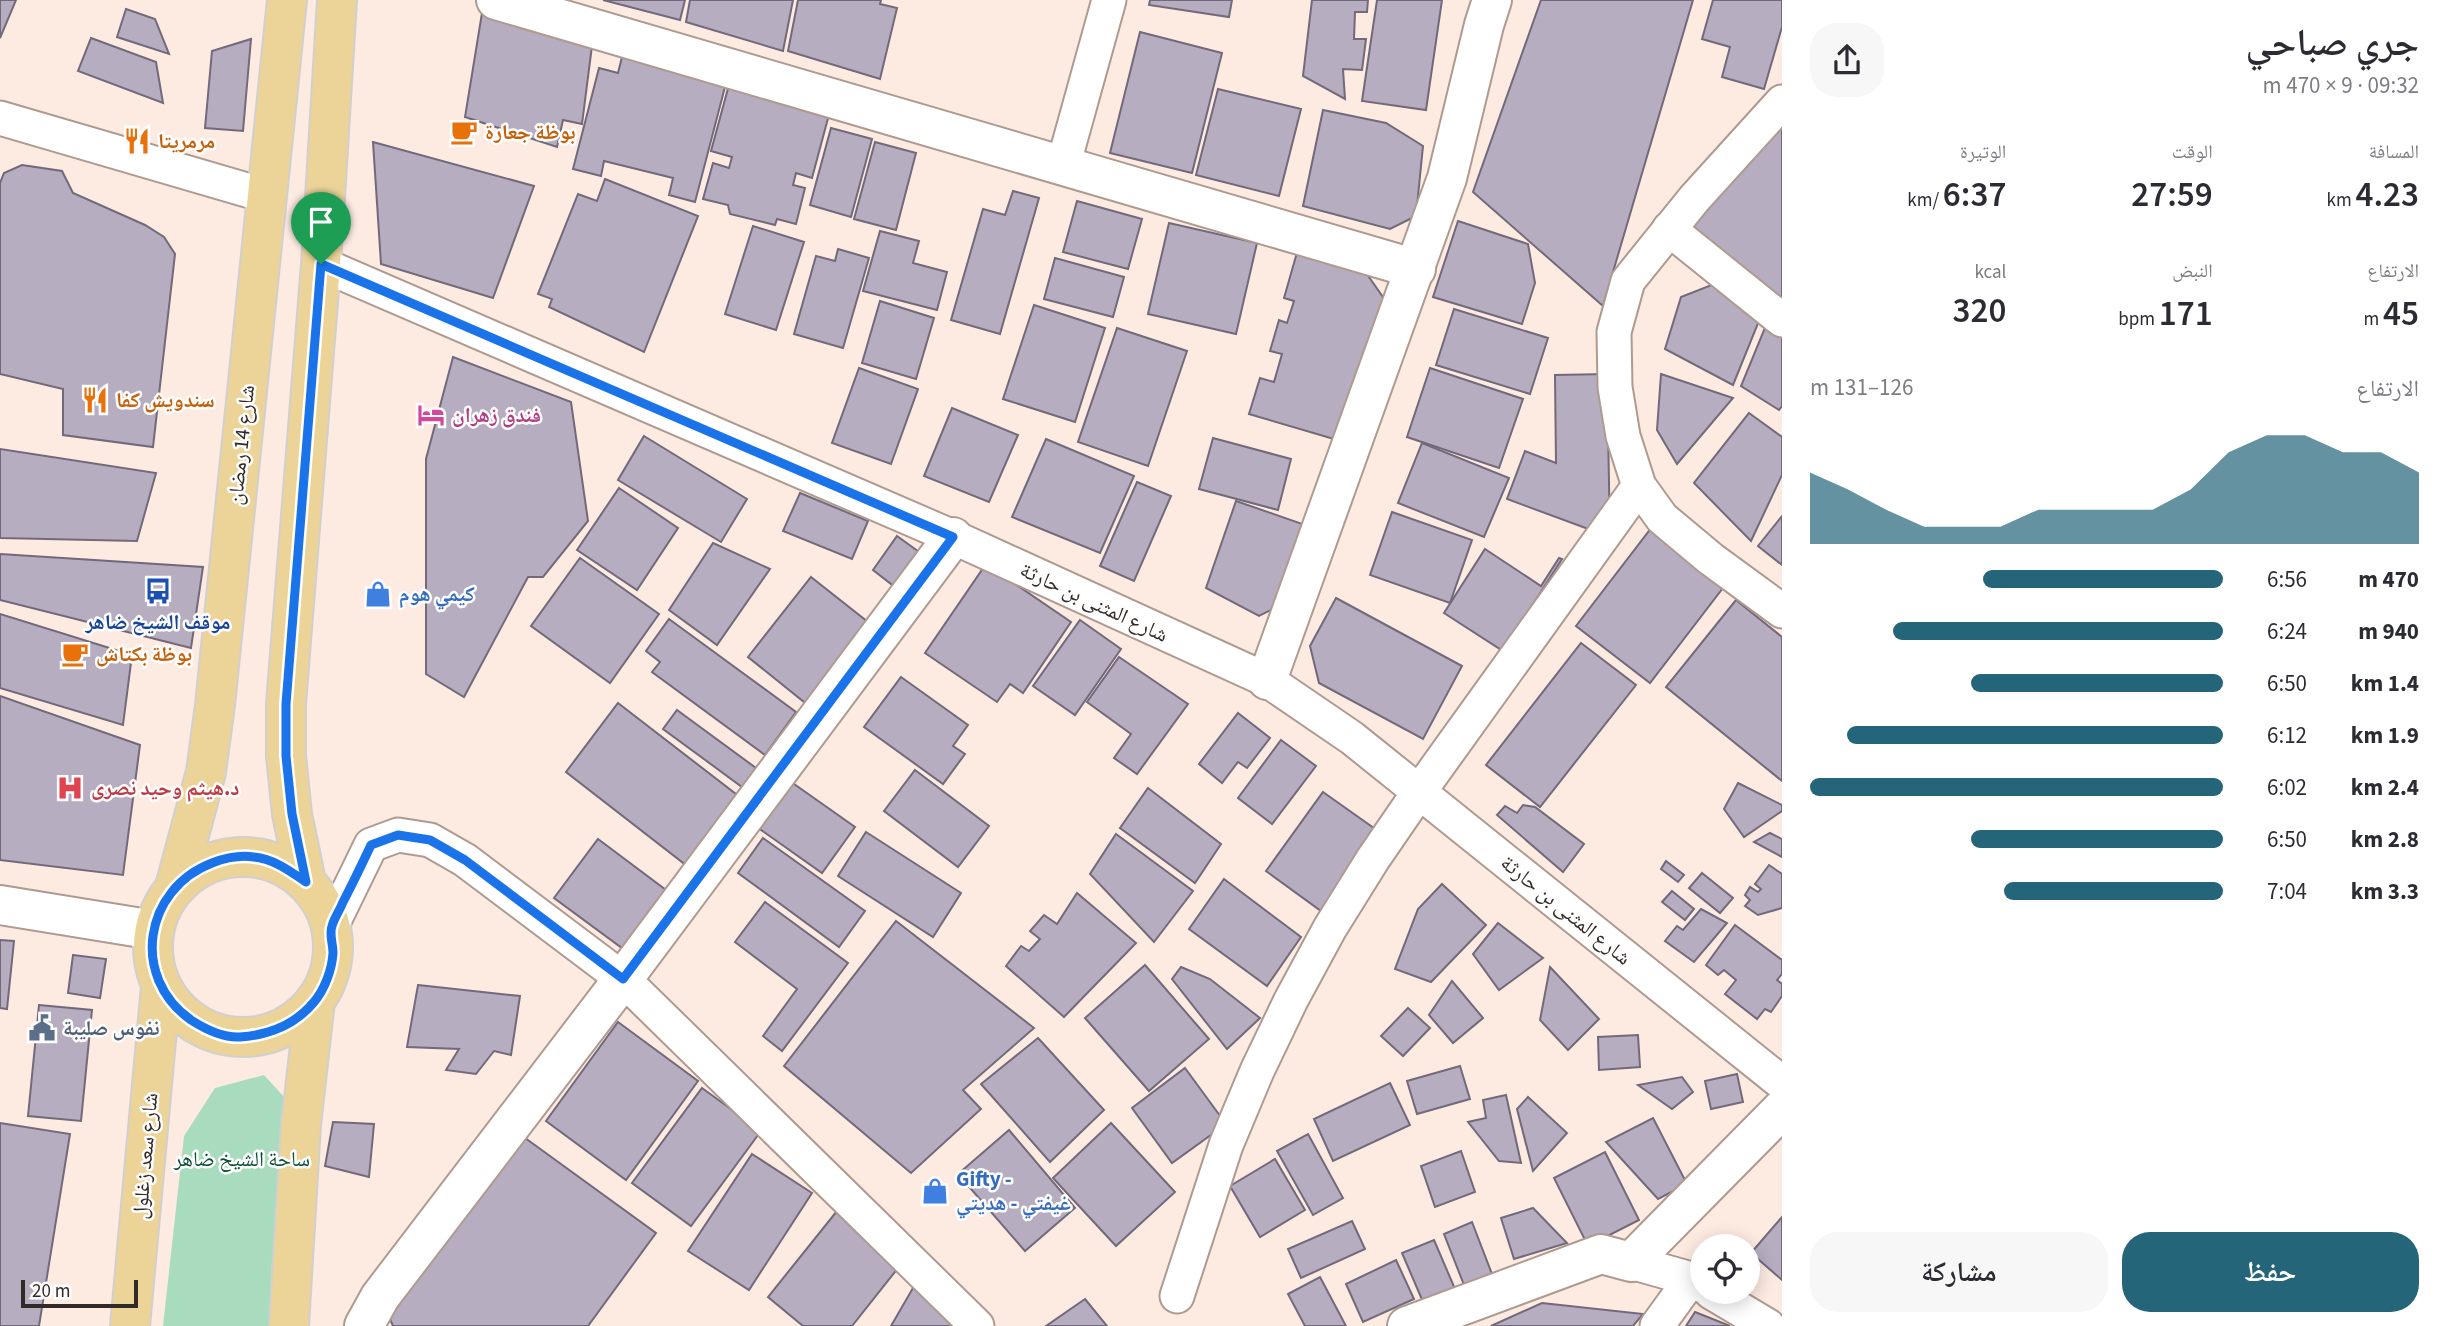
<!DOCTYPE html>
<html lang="ar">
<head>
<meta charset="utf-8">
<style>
  :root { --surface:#fff; --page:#f7f7f7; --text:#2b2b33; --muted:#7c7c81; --accent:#25657a }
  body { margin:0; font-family:"Source Sans 3","Noto Naskh Arabic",sans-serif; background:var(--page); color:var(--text); direction:rtl; height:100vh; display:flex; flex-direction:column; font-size:26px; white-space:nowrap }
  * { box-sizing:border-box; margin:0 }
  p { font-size:23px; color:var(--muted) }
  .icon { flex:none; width:38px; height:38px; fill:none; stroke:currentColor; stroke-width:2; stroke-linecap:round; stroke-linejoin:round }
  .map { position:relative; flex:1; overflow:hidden; direction:ltr }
  .side { display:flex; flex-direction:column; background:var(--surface); width:665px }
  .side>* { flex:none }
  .tools { position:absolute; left:1690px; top:1234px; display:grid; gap:14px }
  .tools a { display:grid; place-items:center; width:70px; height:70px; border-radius:50%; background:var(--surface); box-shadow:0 4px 18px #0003; font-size:35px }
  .scale { position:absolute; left:21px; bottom:18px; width:117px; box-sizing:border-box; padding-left:7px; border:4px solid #322a26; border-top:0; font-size:19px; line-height:24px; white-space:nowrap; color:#322a26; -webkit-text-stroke:5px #fdfdfd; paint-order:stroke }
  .pin { position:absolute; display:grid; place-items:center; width:60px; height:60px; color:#fff; margin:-72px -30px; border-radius:50% 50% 50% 0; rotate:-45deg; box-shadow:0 0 7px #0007 }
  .pin .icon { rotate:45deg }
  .round { display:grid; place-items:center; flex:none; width:74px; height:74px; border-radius:28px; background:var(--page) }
  .headline { display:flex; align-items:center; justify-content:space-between; height:119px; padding:0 28px }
  h1 { font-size:38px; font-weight:600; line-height:52px }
  .metrics { display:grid; grid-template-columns:repeat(3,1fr); gap:10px; height:119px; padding:7px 28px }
  .metrics div { display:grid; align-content:center }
  .metrics b { font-size:35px; font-weight:600 }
  .metrics small { font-size:19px; font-weight:400 }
  .metrics p { font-size:19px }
  .chart { height:196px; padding:14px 28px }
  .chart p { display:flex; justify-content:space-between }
  .chart svg { width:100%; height:126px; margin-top:7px; fill:var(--accent); opacity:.7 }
  .button { display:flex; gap:14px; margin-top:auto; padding:14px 28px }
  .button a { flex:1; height:80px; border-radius:28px; background:var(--accent); color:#fff; font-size:28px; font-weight:600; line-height:80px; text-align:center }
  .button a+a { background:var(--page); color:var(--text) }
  ul { padding:0 28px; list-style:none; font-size:23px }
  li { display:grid; grid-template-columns:112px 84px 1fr; align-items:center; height:52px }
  li i { height:18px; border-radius:9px; background:var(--accent) }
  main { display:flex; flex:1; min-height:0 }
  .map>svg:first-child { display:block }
</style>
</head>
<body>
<main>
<section class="side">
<div class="headline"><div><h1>جري صباحي</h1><p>09:32 · 9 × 470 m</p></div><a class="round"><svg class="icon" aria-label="share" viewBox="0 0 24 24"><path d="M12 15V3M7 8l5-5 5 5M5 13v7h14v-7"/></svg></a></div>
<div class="metrics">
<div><p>المسافة</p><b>4.23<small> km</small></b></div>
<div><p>الوقت</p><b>27:59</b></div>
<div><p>الوتيرة</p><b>6:37<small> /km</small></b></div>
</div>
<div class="metrics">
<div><p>الارتفاع</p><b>45<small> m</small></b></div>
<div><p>النبض</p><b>171<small> bpm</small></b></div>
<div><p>kcal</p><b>320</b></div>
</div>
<div class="chart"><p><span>الارتفاع</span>126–131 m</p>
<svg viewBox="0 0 160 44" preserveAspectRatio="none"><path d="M0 44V19L10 25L20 32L30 38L40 38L50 38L60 32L70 32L80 32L90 32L100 25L110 12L120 6L130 6L140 12L150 12L160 19V44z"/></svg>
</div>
<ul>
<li><b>470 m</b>6:56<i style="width:58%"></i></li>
<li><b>940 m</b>6:24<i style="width:80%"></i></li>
<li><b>1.4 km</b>6:50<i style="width:61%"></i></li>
<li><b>1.9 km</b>6:12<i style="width:91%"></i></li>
<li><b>2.4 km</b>6:02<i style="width:100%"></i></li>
<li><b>2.8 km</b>6:50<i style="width:61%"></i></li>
<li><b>3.3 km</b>7:04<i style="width:53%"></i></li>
</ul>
<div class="button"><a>حفظ</a><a>مشاركة</a></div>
</section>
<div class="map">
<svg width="1782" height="1326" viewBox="0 0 1782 1326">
  <rect width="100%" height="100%" fill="#fdebe2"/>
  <polygon fill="#a9dcbe" points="264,1075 308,1123 282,1326 163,1326 184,1136 215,1088"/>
  <g fill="#b6adc0" stroke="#72697a" stroke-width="2">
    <polygon points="0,0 16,0 0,38"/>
    <polygon points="603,0 685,0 680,20"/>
    <polygon points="690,0 793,0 783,51 686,22"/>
    <polygon points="798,0 881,0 880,4 897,8 880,79 788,51"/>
    <polygon points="1150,0 1232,0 1229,17 1149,5"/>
    <polygon points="1312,0 1368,0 1367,12 1355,12 1354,39 1366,39 1362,70 1343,69 1345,99 1303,76"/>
    <polygon points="1377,0 1442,0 1426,110 1362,101"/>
    <polygon points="1541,0 1693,0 1603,306 1473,192"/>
    <polygon points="1713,0 1782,0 1782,27 1764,89 1722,77 1730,47 1702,39"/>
    <polygon points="126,9 155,19 169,54 117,37"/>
    <polygon points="482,13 593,38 582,124 563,120 557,147 465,117"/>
    <polygon points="1140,32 1222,53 1192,173 1110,153"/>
    <polygon points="91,38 156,62 163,103 78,71"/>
    <polygon points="251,39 243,131 205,128 212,51"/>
    <polygon points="622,57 726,83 695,202 669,195 673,178 604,161 601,176 573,169 599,68 618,73"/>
    <polygon points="730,81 831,107 812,178 796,173 793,185 805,188 796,224 777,219 775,225 730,214 728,205 703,199 713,163 729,168 732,157 711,151"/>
    <polygon points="1218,89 1301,109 1279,196 1196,175"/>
    <polygon points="1323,110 1386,123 1423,146 1416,216 1390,229 1303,206"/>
    <polygon points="1782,111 1782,313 1683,233"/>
    <polygon points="831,128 872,139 851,217 810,205"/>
    <polygon points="373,142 534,186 493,298 381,264"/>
    <polygon points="875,142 916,153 896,230 854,219"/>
    <polygon points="22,165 62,171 73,193 145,225 164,237 175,254 153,447 63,435 63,389 0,374 0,183 4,173"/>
    <polygon points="605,179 698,216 644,352 549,307 552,299 538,294 578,194 597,201"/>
    <polygon points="1013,191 1039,198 1000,334 951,320 983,209 1005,215"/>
    <polygon points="1077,201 1142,219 1128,269 1063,252"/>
    <polygon points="1458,221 1528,244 1535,283 1522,324 1433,297"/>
    <polygon points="1169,223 1257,243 1236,334 1148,314"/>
    <polygon points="753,226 804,242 776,330 725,314"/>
    <polygon points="880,231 919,241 913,263 947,272 937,310 863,291"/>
    <polygon points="838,249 869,258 843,348 794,334 816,256 835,261"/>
    <polygon points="1298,249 1362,267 1385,300 1344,442 1249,414 1260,378 1274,382 1282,354 1270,351 1279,320 1287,323 1294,301 1284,298"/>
    <polygon points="1055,258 1124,277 1113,317 1044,299"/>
    <polygon points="1719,282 1763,311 1733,385 1665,349 1681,297"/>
    <polygon points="880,301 934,318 916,379 862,363"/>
    <polygon points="1034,305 1105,328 1075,422 1003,399"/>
    <polygon points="1454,309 1548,338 1530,394 1436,365"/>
    <polygon points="1769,318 1782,327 1782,406 1779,410 1741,386"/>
    <polygon points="1117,328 1187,351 1148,466 1078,442"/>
    <polygon points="453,357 571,402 588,521 543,577 528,577 464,697 426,674 426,459"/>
    <polygon points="859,368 918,389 891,464 832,443"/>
    <polygon points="1430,368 1523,399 1499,468 1407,437"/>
    <polygon points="1607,374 1610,537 1507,499 1525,451 1556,463 1555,375"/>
    <polygon points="1661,374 1733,398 1677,464 1657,430"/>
    <polygon points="952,408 1018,435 989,502 924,476"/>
    <polygon points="1749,413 1782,437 1782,475 1751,541 1694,483"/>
    <polygon points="644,436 747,499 721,542 618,480"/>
    <polygon points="1213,438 1291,459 1278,510 1199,489"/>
    <polygon points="1046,439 1134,476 1100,553 1012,517"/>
    <polygon points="1422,443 1509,478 1484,537 1398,503"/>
    <polygon points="0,449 156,473 137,541 0,538"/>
    <polygon points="1137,482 1171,496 1134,581 1100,566"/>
    <polygon points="619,488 678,528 637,590 577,550"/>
    <polygon points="800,493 868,521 852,559 783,531"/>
    <polygon points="1236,501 1311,527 1285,603 1259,616 1206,588"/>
    <polygon points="1392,512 1472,540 1450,603 1370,575"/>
    <polygon points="1782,516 1782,565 1758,546"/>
    <polygon points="1652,527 1726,584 1650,683 1576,626"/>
    <polygon points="897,536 926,557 900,591 873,570"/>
    <polygon points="713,543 770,569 717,645 669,610"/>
    <polygon points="1485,549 1541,586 1559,558 1562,559 1503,651 1444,613"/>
    <polygon points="0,554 203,567 191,648 0,600"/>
    <polygon points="580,558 659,614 610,683 531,626"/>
    <polygon points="986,564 1071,622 1023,693 1010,684 997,702 925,653"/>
    <polygon points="811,577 873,626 809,706 748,657"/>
    <polygon points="1336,598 1462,666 1423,739 1319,683 1310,646"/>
    <polygon points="1736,600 1782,637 1782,781 1666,687"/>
    <polygon points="0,614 132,655 123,725 0,688"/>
    <polygon points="669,619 796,712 765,755 652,672 660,662 646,651"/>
    <polygon points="1080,620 1121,649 1075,715 1033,686"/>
    <polygon points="1581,643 1636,685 1540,807 1486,765"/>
    <polygon points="1119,657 1188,704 1137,774 1114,758 1131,734 1087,702"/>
    <polygon points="901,677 968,725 953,746 965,754 943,784 864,727"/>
    <polygon points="0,696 140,745 123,875 0,860"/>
    <polygon points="618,703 745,801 691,869 566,772"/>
    <polygon points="677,710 756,768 742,787 663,729"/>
    <polygon points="1238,713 1270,738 1247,768 1238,762 1222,783 1199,764"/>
    <polygon points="1281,740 1316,766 1272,824 1238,798"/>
    <polygon points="915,770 989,826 958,867 884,811"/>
    <polygon points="787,779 855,827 822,873 754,825"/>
    <polygon points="1738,783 1782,805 1782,811 1744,837 1724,809"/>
    <polygon points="1148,788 1221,844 1195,883 1120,828"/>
    <polygon points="1323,792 1378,831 1321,911 1266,871"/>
    <polygon points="1523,805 1535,807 1584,844 1563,872 1497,815 1505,806 1517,813"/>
    <polygon points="866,832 961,893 933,937 838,876"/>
    <polygon points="1770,833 1782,839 1782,857 1754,842"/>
    <polygon points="1116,834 1193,891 1154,942 1090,874"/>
    <polygon points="763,838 865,911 839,947 738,873"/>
    <polygon points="598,839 670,893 626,951 554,898"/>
    <polygon points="1666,861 1684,875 1678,882 1661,869"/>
    <polygon points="1769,865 1782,874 1782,908 1758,915 1745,906 1750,900 1745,895 1750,887 1758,892 1761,889 1755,884"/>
    <polygon points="1702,873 1733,898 1720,913 1689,888"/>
    <polygon points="1224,879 1301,937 1267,986 1189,929"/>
    <polygon points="1442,884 1486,925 1431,982 1395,969 1418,909"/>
    <polygon points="1672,891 1694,909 1685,920 1662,902"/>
    <polygon points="1077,893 1136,943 1064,1017 1006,966 1021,946 1029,951 1040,939 1030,931 1044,915 1057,924"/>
    <polygon points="765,902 848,963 782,1051 763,1036 797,989 735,942"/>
    <polygon points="1701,909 1727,923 1694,962 1665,941 1677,926 1683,930"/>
    <polygon points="896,921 1034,1028 963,1090 981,1109 911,1173 784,1066"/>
    <polygon points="1498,923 1543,958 1499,990 1473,954"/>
    <polygon points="1735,925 1782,960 1782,974 1777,980 1782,984 1782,996 1771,1012 1765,1009 1757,1019 1725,994 1736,980 1724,970 1718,975 1706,965"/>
    <polygon points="0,940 14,941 7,1009 0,1008"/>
    <polygon points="73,955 106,959 100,998 68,993"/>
    <polygon points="1145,965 1209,1039 1149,1091 1085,1018"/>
    <polygon points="1181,967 1210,979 1260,1018 1227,1049 1172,979"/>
    <polygon points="1550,967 1599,1019 1568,1050 1540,1020"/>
    <polygon points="1452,981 1483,1018 1453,1043 1429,1015"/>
    <polygon points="418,985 520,996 511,1055 494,1051 476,1074 446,1070 459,1049 407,1047"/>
    <polygon points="39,1005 92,1010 81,1121 28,1116"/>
    <polygon points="1408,1008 1430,1028 1403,1056 1381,1036"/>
    <polygon points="618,1022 698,1081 626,1180 546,1121"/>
    <polygon points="1638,1035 1640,1067 1599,1070 1598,1037"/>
    <polygon points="1038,1038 1104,1110 1050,1162 981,1084"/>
    <polygon points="1460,1066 1470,1099 1417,1114 1407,1081"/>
    <polygon points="1185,1068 1226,1124 1172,1163 1132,1108"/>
    <polygon points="1737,1074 1743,1102 1711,1109 1705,1081"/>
    <polygon points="1682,1077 1693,1092 1672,1109 1638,1085"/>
    <polygon points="1390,1083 1410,1125 1333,1161 1314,1119"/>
    <polygon points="702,1088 761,1131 691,1226 632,1183"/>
    <polygon points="1506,1095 1521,1163 1499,1161 1468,1122 1486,1118 1483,1100"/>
    <polygon points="1528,1097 1567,1133 1533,1171 1517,1109"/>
    <polygon points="1653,1118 1687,1184 1658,1199 1606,1142"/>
    <polygon points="333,1122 374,1124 369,1177 325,1166"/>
    <polygon points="0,1123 70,1134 39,1326 0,1326"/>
    <polygon points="1111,1123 1175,1192 1116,1246 1053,1178"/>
    <polygon points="1009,1130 1075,1208 1025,1251 958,1174"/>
    <polygon points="1308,1134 1343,1198 1313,1215 1277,1151"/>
    <polygon points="521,1135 656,1233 588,1326 393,1326 389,1317"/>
    <polygon points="1461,1151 1475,1192 1435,1207 1421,1166"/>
    <polygon points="1605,1152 1639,1220 1588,1246 1554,1178"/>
    <polygon points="752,1154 812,1193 749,1290 688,1251"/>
    <polygon points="1275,1159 1305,1210 1260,1237 1230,1186"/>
    <polygon points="1533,1208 1567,1243 1514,1259 1501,1218"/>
    <polygon points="837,1211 902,1263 852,1326 803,1326 768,1297"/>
    <polygon points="1782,1217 1782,1280 1751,1253"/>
    <polygon points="1352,1221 1365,1249 1301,1278 1288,1249"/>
    <polygon points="1472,1222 1492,1274 1464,1285 1444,1234"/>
    <polygon points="1434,1240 1455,1289 1423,1302 1402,1253"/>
    <polygon points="1396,1260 1414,1299 1363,1322 1346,1284"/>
    <polygon points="1320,1277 1346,1326 1305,1326 1288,1294"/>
    <polygon points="917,1281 963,1326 891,1326"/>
    <polygon points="1085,1299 1107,1326 1046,1326"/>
    <polygon points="1542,1303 1643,1314 1633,1326 1491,1326"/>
    <polygon points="1695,1312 1730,1326 1686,1326"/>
  </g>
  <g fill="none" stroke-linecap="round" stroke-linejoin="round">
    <g stroke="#af9a90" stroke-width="37">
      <g id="street">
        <polyline points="1782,102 1694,199 1628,281 1614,332 1615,387 1623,436 1639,486 1662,518 1711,559 1782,611"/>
        <polyline points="0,118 267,196"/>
        <polyline points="1063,166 1109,0"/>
        <polyline points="1669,229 1782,320"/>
        <polyline points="321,264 953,537 1267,680 1352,738 1782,1083"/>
        <polyline points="331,927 371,845 398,835 430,840 465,860 623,979 977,1326"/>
        <polyline points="1631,1262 1691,1279 1703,1286"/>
        <polyline points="1711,1292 1768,1326"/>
        <polyline points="1177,1296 1226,1145 1257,1071 1291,1000 1330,928 1373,859 1419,792 1639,486"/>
        <polyline points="1657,1326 1691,1279"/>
      </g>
    </g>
    <g stroke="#af9a90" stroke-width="42">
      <g id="secondary">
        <polyline points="496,0 1416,269"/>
        <polyline points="1267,680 1447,178 1484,25 1492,0"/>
        <polyline points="0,905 154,930"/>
        <polyline points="364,1326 380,1297 623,979 953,537"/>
        <polyline points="1407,1326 1601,1254 1631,1262 1782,1109"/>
      </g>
    </g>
    <g stroke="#d2d0cf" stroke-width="42">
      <g id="primary">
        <circle cx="243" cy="947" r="90"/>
        <polyline points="306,882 292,814 286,756 286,704 321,264 337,0"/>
        <polyline points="175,887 206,772 215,705 287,0"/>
        <polyline points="130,1326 161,986"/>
        <polyline points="289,1326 301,1125 315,1001"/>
      </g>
    </g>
    <use href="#street" stroke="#fff" stroke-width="33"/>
    <use href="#secondary" stroke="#fff" stroke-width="38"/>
    <use href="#primary" stroke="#ecd498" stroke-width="38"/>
  </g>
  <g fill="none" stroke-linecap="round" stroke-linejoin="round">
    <g stroke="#fff" stroke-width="14">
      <path id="route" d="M321,264l632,273 -330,442 -158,-119 -35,-20 -32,-5 -27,10c-9,19 -18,38 -28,57 -3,8 -9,16 -11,24 -3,8 1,18 1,27 -1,16 -8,36 -19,49 -19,23 -45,33 -74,35 -17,1 -35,-8 -49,-17 -61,-43 -47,-131 21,-157 13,-5 28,-8 42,-6 20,2 36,14 52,25l-14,-68 -6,-58v-52z"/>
    </g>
    <use href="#route" stroke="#1a73e8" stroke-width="9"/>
  </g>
  <defs>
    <g id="cafe-bare" transform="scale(2.1)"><path d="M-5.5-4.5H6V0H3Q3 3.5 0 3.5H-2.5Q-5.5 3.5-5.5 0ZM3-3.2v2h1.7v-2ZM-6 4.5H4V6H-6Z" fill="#e8710a" stroke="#fdfdfd" stroke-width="2.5" paint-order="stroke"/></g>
    <g id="restaurant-bare" transform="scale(2.1)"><path d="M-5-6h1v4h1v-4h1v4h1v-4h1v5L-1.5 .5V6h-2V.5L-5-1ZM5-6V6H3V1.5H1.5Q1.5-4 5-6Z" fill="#e8710a" stroke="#fdfdfd" stroke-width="2.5" paint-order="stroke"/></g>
    <g id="hotel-bare" transform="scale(2.1)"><path d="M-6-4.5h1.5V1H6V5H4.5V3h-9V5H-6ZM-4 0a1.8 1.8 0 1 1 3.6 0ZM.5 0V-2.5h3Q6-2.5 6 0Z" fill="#d1479c" stroke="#fdfdfd" stroke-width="2.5" paint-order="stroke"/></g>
    <g id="bus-bare" transform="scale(2.1)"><path d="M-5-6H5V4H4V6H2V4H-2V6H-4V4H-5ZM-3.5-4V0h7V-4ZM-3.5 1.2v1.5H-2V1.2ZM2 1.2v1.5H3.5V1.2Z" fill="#1a4fb4" stroke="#fdfdfd" stroke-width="2.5" paint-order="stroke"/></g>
    <g id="shop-bare" transform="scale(2.1)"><path d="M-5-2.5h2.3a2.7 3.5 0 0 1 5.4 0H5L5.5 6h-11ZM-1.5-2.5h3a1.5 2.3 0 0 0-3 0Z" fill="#3f7fe0" stroke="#fdfdfd" stroke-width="2.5" paint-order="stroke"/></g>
    <g id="hospital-bare" transform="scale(2.1)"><path d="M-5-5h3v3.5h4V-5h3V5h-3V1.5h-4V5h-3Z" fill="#e0444e" stroke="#fdfdfd" stroke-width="2.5" paint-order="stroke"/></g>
    <g id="civic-bare" transform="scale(2.1)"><path d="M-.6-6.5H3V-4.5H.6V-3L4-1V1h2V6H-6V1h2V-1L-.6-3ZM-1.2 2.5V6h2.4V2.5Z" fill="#5c6f8a" stroke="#fdfdfd" stroke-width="2.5" paint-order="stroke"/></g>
  </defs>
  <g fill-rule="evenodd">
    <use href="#cafe-bare" x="464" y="132"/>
    <use href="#restaurant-bare" x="137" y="141"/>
    <use href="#restaurant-bare" x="95" y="400"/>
    <use href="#hotel-bare" x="431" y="415"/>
    <use href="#bus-bare" x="158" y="591"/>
    <use href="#shop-bare" x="378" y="594"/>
    <use href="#cafe-bare" x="75" y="654"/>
    <use href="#hospital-bare" x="70" y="788"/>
    <use href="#civic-bare" x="42" y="1028"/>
    <use href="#shop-bare" x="935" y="1191"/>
  </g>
  <g text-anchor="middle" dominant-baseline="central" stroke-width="5" stroke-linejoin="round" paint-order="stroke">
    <g font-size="21" font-weight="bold" fill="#c56008" stroke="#fdfdfd" text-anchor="start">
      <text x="485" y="132">بوظة جعارة</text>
      <text x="158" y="141">مرمريتا</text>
      <text x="116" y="400">سندويش كفا</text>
      <text x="96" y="654">بوظة بكتاش</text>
    </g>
    <g font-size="21" font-weight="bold" fill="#b23c85" stroke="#fdfdfd" text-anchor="start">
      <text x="452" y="415">فندق زهران</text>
    </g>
    <g font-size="21" fill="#322a26" stroke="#fdfdfd">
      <text transform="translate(241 445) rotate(-84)">شارع 14 رمضان</text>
      <text transform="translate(1094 602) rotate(25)">شارع المثنى بن حارثة</text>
      <text transform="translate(1566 910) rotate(39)">شارع المثنى بن حارثة</text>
      <text transform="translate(145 1156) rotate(-85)">شارع سعد زغلول</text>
    </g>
    <g font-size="21" font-weight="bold" fill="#366cbe" stroke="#fdfdfd" text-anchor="start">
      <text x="399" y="594">كيمي هوم</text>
      <text x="956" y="1179">Gifty -<tspan x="956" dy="24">غيفتي - هديتي</tspan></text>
    </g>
    <g font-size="21" font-weight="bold" fill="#164399" stroke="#fdfdfd">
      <text x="158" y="622">موقف الشيخ ضاهر</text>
    </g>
    <g font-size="21" font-weight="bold" fill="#be3a42" stroke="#fdfdfd" text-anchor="start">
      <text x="91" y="788">د.هيثم وحيد نصرى</text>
    </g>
    <g font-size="21" font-weight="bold" fill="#4e5e75" stroke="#fdfdfd" text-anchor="start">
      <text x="63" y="1028">نفوس صليبة</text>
    </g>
    <g font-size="21" fill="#094e31" stroke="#fdfdfd">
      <text x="242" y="1159">ساحة الشيخ ضاهر</text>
    </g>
  </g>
</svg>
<div class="tools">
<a><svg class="icon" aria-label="locate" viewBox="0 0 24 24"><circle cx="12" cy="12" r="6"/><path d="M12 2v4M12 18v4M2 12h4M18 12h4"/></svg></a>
</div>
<div class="scale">20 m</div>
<div class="pin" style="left:321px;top:264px;background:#1e9e55"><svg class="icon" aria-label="arrive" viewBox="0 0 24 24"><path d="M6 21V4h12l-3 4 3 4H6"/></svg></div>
</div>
</main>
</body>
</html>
